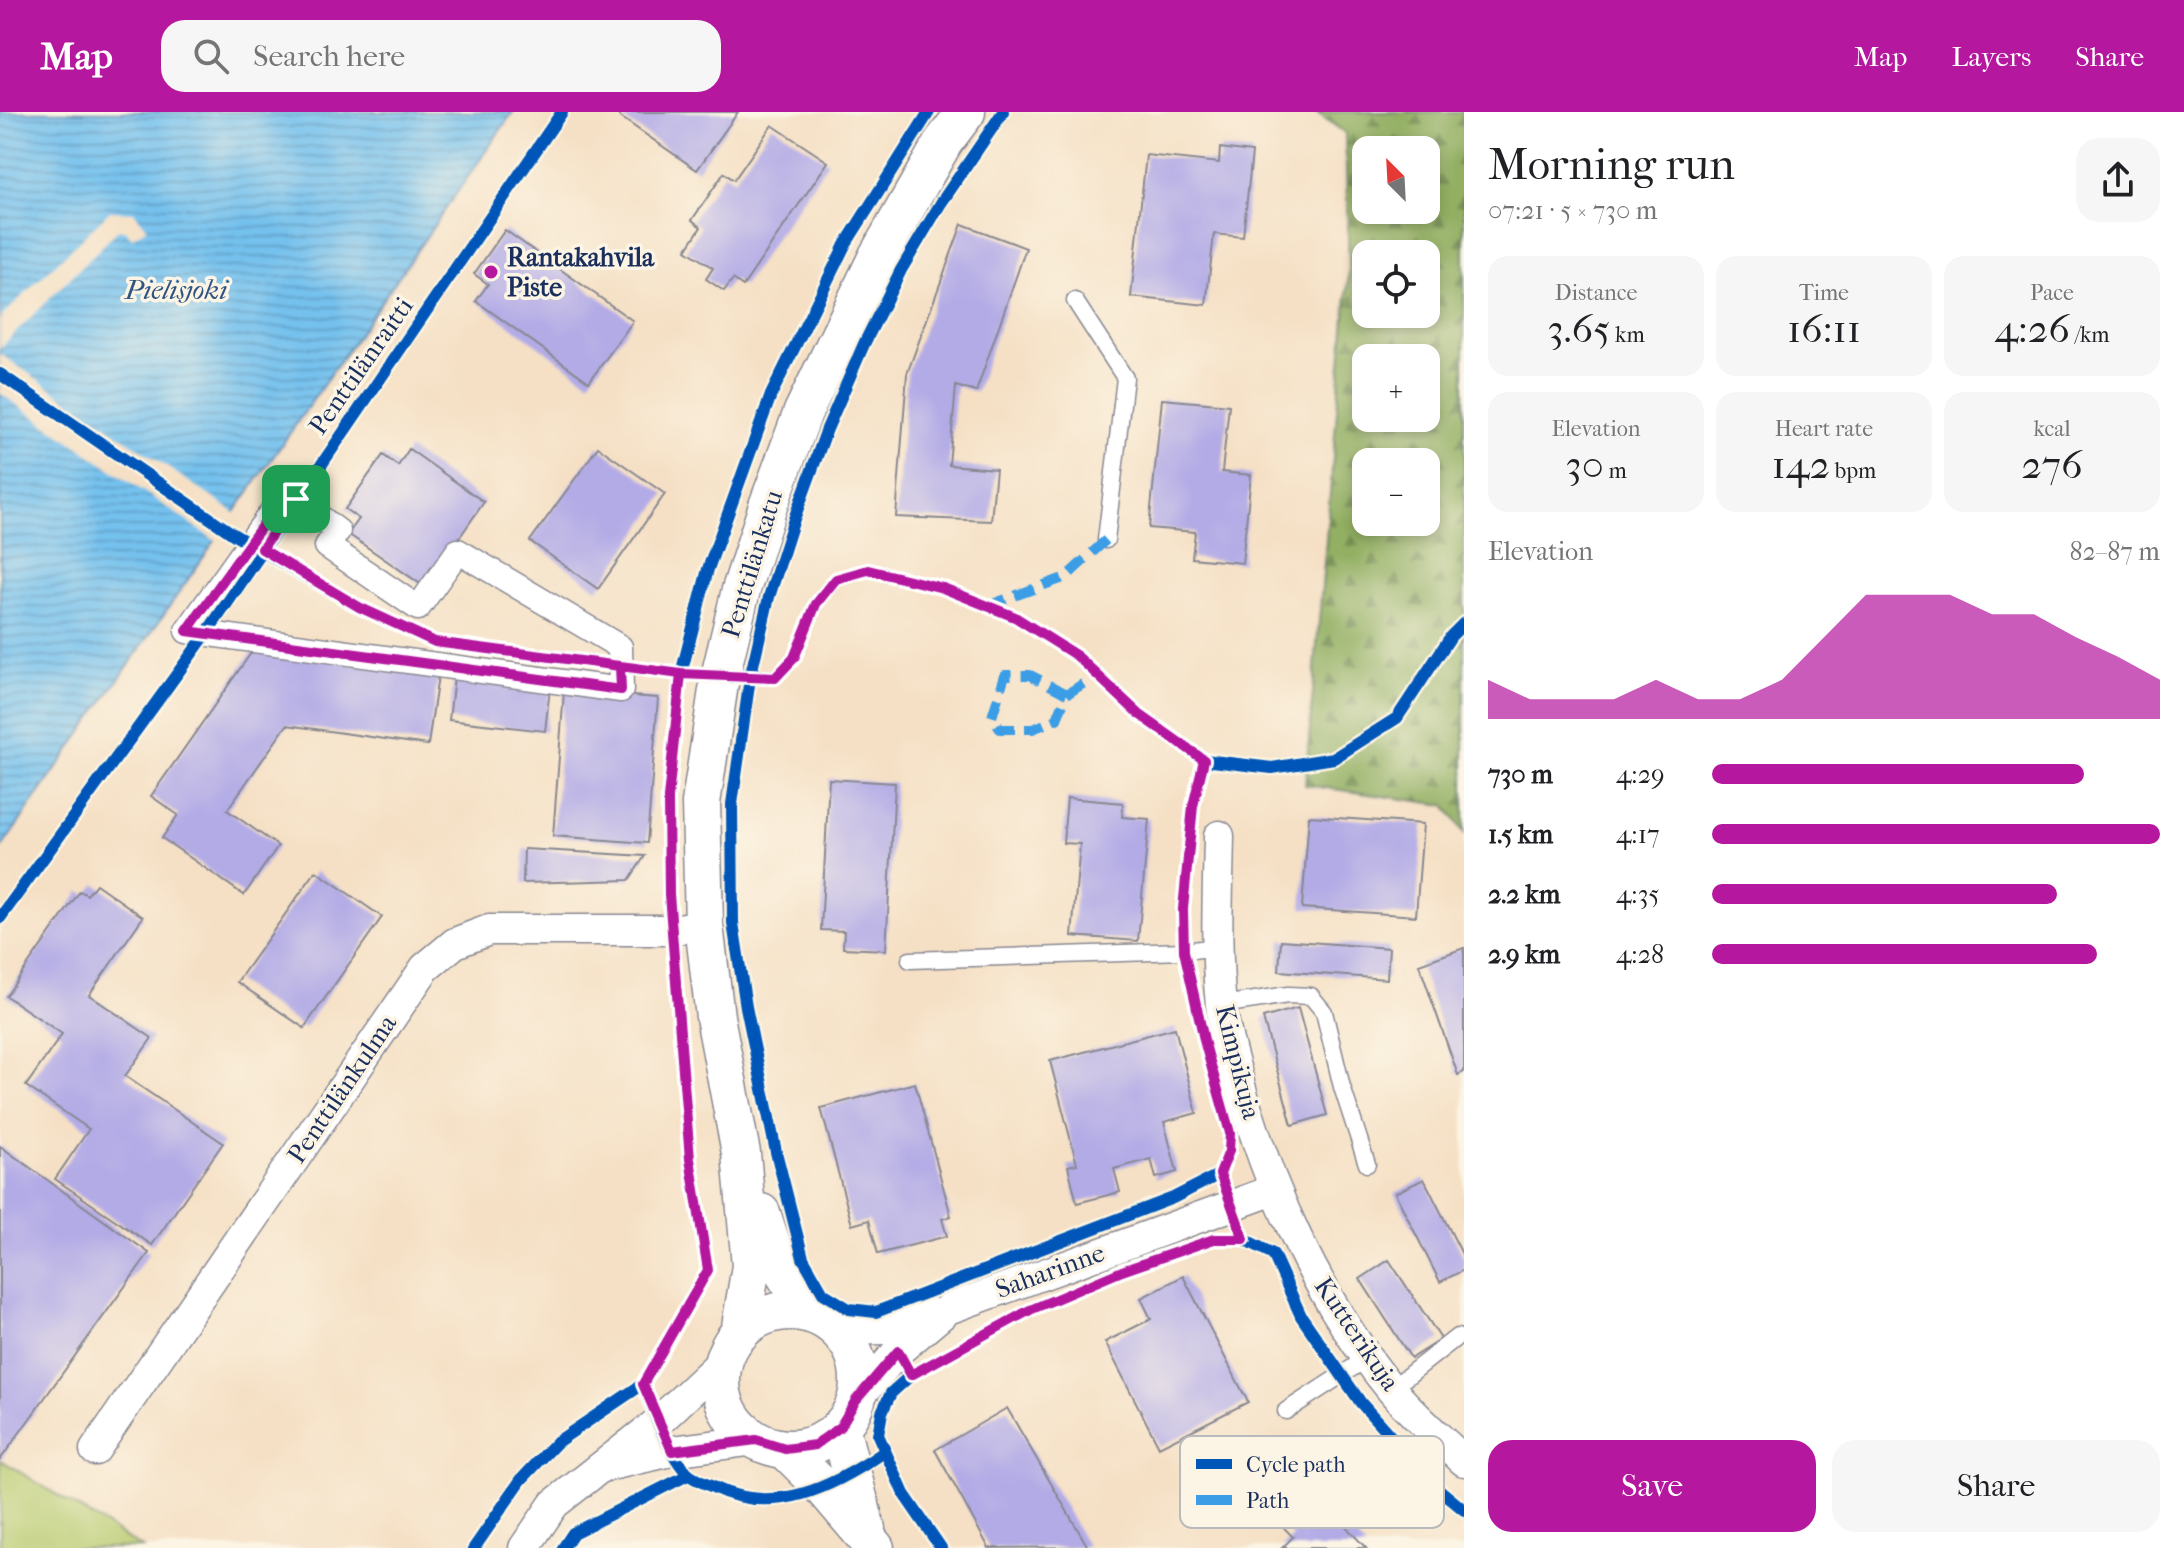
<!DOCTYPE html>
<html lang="en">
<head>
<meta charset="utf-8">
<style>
  :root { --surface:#fff; --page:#f6f6f6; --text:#202124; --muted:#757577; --accent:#b5179e }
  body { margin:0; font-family:"IM FELL French Canon",serif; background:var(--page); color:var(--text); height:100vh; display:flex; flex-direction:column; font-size:30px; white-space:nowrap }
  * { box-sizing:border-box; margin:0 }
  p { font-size:26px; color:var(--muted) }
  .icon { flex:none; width:44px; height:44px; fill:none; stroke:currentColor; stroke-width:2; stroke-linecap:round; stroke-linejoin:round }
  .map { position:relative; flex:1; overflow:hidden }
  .panel { display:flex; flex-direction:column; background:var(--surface); width:720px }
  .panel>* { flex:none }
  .needle { width:52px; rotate:336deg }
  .controls { position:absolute; left:1352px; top:24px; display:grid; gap:16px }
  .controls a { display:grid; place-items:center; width:88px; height:88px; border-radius:16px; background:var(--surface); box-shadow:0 4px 12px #0003; font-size:40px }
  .pin { position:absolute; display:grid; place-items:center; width:68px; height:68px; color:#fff; margin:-34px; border-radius:16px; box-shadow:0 4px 12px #0006 }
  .round { display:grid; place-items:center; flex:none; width:84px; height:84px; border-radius:24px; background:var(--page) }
  .summary { display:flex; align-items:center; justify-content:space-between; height:136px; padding:0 24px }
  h1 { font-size:44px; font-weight:600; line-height:60px }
  .figures { display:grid; grid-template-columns:repeat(3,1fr); gap:12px; height:136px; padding:8px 24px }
  .figures div { display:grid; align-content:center; border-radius:20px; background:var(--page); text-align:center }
  .figures b { font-size:40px; font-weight:600 }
  .figures small { font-size:22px; font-weight:400 }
  .figures p { font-size:22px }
  .chart { height:224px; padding:16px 24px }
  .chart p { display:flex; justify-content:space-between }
  .chart svg { width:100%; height:144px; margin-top:8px; fill:var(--accent); opacity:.7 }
  .cta { display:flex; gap:16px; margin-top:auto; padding:16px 24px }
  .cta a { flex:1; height:92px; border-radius:24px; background:var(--accent); color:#fff; font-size:32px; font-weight:600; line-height:92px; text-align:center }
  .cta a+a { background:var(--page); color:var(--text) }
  ul { padding:0 24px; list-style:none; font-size:26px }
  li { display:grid; grid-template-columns:128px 96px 1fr; align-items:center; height:60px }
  li i { height:20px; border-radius:10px; background:var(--accent) }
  header { display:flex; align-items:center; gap:48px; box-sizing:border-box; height:112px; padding:0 40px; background:var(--accent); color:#fff }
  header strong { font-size:38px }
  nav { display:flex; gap:44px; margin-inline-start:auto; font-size:28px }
  .search { width:560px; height:72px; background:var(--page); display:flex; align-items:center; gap:20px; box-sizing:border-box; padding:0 28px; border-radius:24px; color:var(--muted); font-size:30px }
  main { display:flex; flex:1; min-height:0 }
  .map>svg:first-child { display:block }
</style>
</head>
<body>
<header>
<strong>Map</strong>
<div class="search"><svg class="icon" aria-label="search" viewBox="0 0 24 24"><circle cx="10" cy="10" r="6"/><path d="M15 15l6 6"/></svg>Search here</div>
<nav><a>Map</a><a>Layers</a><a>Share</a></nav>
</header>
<main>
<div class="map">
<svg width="1464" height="1436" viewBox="0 0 1464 1436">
  <defs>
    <pattern id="forest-firs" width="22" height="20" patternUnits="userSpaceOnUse" patternTransform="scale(2)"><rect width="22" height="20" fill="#92af62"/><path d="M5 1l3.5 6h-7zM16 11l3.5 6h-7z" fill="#768f54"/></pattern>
    <pattern id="water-rules" width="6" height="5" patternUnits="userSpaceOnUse" patternTransform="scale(2)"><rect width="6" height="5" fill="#74c1ee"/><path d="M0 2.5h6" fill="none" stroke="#5e9dc4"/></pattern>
  </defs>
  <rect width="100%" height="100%" fill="#fcf5e5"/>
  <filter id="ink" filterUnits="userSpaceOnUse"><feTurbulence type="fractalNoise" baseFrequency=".0125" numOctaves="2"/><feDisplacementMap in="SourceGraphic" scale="16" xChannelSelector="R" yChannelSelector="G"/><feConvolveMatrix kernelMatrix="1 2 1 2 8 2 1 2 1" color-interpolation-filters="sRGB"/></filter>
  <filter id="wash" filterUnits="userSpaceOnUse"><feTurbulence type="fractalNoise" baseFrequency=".006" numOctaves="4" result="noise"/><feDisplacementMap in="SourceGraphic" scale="32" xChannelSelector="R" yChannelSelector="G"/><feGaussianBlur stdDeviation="1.8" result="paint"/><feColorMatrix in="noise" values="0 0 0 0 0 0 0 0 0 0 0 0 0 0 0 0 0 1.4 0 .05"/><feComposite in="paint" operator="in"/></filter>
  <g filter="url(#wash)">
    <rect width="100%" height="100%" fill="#f5e0c5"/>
    <path fill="url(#forest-firs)" stroke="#566f60" stroke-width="2" fill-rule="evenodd" d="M1316,0h148v721l-19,-28 -140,-20 44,-515 -4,-137zM1366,38h60v60h-60zM1366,142h60v60h-60zM1366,246h60v60h-60zM1366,350h60v60h-60z"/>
    <polygon fill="#b8cb6f" stroke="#6a7d66" stroke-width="2" points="1,1348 142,1436 0,1436"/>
    <polygon fill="url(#water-rules)" stroke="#4878a6" stroke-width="2" points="0,0 513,0 0,738"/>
    <g fill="#f5e0c5">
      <polygon points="110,99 134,100 147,116 132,126 125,118 118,118 0,236 0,208 3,203"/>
      <polygon points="0,242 238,403 219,431 0,281"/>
    </g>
    <g id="blocks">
      <g fill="#b2abe6">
        <polygon points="622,0 738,0 697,58 619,4"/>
        <polygon points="772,13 828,50 743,174 733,167 724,179 706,167 713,156 686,138 701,115 692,108 724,61 734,68"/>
        <polygon points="1220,36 1252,40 1243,125 1214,122 1206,193 1131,185 1146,43 1219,51"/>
        <polygon points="962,112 1026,136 976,280 956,274 949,353 996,357 991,409 896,405 907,262"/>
        <polygon points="505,118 633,209 589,270 476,189 488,172 474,162"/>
        <polygon points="1162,287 1229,293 1222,360 1251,363 1242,451 1192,446 1195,420 1149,416"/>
        <polygon points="598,335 665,382 598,477 530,429"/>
        <polygon points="409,337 484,390 425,475 348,422 359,407 345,397 383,343 398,354"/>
        <polygon points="253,538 438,564 428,633 287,613 227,698 278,734 244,783 162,726 178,703 151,684"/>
        <polygon points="454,565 550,576 545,619 449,608"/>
        <polygon points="564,579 658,586 647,731 553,724"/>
        <polygon points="829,667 895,671 886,838 843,836 844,819 821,818"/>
        <polygon points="1067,686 1123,691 1122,705 1149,707 1138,829 1072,824 1080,732 1063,731"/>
        <polygon points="1309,704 1423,712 1416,804 1302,796"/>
        <polygon points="524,737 645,744 629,768 523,771"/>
        <polygon points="316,759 382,805 304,916 237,870"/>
        <polygon points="96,772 143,805 89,883 152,926 125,964 223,1031 152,1133 55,1067 89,1017 26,974 62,922 6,884 80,779 87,783"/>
        <polygon points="1281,828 1389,836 1387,867 1279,859"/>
        <polygon points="1464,836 1464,960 1458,963 1419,852"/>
        <polygon points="1298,896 1327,1003 1292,1013 1263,906"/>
        <polygon points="1175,916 1197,1001 1164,1010 1177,1060 1156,1066 1151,1047 1114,1057 1120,1080 1077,1091 1068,1054 1077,1052 1050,949"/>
        <polygon points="915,971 951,1104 942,1107 947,1124 878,1142 869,1108 852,1113 821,996"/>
        <polygon points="0,1034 149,1141 0,1348"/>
        <polygon points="1424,1067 1464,1146 1464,1158 1440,1170 1395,1081"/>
        <polygon points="1389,1148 1441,1227 1411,1246 1360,1167"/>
        <polygon points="1183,1164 1248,1290 1159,1335 1105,1230 1151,1207 1141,1186"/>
        <polygon points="1007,1296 1088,1435 989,1436 935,1338"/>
        <polygon points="1301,1366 1366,1436 1282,1436 1293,1425 1267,1398"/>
      </g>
    </g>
  </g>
  <g filter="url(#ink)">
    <use href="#blocks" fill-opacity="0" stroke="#888892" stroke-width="2"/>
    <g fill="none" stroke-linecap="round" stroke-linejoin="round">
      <g stroke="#888892" stroke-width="19">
        <g id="service">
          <polyline points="1075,189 1125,266 1106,428"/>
          <polyline points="910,848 1184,839 1218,835"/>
          <polyline points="1221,893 1288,883 1311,884 1324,900 1342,975 1367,1052"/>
          <polyline points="1391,1277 1457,1225"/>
          <polyline points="1286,1299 1369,1245"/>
        </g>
      </g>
      <g stroke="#888892" stroke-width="27">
        <polygon id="pedestrian" points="286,380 338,419 327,434 418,496 458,439 620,535 621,578 187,519"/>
      </g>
      <g stroke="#888892" stroke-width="33">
        <g id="minor">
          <path d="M1219,724c-1,56 -4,113 2,169 3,26 11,51 18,77 30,108 80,219 152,307 21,26 49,49 73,72"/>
          <polyline points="837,1218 887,1217 934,1202"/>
          <polyline points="856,1288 898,1239 948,1197 1274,1078"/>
          <polyline points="95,1338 425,856 455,831 489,818 671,818 704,813"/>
          <polyline points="607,1354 672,1339 756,1328"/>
          <polyline points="524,1436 554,1392 658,1310 724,1248"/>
        </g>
      </g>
      <g stroke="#888892" stroke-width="41">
        <g id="tertiary">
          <polyline points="761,1101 777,1150 811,1202"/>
          <circle cx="790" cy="1268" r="69"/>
          <polyline points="740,1221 751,1154 741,1041 715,905 704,813 701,691 720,565 741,478 768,394 803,300 878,144 944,29 966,0"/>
          <polyline points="840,1315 866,1417"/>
          <polyline points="785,1337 823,1375 875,1436"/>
        </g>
      </g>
      <use href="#service" stroke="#fff" stroke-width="16"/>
      <use href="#pedestrian" stroke="#fff" stroke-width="24"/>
      <use href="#minor" stroke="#fff" stroke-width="30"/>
      <use href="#tertiary" stroke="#fff" stroke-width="38"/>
      <g stroke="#3b9de6" stroke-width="10" stroke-dasharray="20 10" stroke-linecap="butt">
        <polyline points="987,494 1066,465 1106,428"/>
        <polyline points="1067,582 1030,563 1005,563 992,605 1000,617 1033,617 1057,607 1067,582 1097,563"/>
      </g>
      <g stroke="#fcf5e5" stroke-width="17">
        <g id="cycleway">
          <polyline points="1003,0 941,91 901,158 864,232 827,317 794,407 769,485 750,566 732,692 733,811 746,895 776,1040 803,1146 823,1181 849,1197 876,1200 1173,1086 1220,1062 1229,1039 1230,1021 1205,932 1184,839 1183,797 1193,694 1204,648"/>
          <polyline points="0,262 236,424 359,495 435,530 681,562 775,566 794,546 816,492 836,467 868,458 943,476 1015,505 1077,544 1139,602 1204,648 1272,656 1334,646 1397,606 1451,524 1464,511"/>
          <polyline points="0,806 206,522 562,0"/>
          <path d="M643,1272c12,30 22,63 43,88 6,7 18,11 27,15 61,30 120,0 171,-35"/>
          <polyline points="474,1436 521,1368 557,1330 643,1272 708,1158 690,1047 669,782 668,686 681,562 708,457 771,283 845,133 929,0"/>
          <polyline points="563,1436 573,1421 688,1363"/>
          <polyline points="941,1436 904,1382 878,1323 882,1300 891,1281 911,1263 1030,1198 1122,1159 1214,1127 1244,1127 1273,1142 1301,1204 1361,1291 1435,1374 1464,1398"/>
        </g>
      </g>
      <use href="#cycleway" stroke="#0057b8" stroke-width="12"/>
    </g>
  </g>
  <g fill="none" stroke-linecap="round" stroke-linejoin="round" filter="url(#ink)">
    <g stroke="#fff" stroke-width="16">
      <polyline id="route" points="296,387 262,437 359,495 435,530 681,562 668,686 669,782 690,1047 708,1158 643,1272 672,1339 756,1328 785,1337 815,1333 840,1315 856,1288 898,1239 911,1263 1030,1198 1122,1159 1214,1127 1244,1127 1220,1062 1229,1039 1230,1021 1205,932 1184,839 1183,797 1193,694 1204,648 1139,602 1077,544 1015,505 943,476 868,458 836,467 816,492 794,546 775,566 681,562 620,554 621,578 187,519 286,380 296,387"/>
    </g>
    <use href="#route" stroke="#b5179e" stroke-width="10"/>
  </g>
  <circle fill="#b5179e" stroke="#fcf5e5" stroke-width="3" cx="491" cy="160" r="8"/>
  <g text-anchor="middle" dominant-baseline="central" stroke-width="7" stroke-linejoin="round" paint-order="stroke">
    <g font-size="26" font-weight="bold" fill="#1b2f5e" stroke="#fcf5e5" text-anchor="start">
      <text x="507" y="145">Rantakahvila<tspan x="507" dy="30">Piste</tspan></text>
    </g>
    <g font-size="26" fill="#1b2f5e" stroke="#fcf5e5">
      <text transform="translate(361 254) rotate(-55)">Penttilänraitti</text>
      <text transform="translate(752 452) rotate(-73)">Penttilänkatu</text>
      <text transform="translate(1238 950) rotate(76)">Kimpikuja</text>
      <text transform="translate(342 977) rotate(-56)">Penttilänkulma</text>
      <text transform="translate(1050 1159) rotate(-20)">Saharinne</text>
      <text transform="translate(1357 1222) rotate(56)">Kutterikuja</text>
    </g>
    <g font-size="28" font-style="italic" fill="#315482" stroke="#fcf5e5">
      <text x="176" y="177">Pielisjoki</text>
    </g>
  </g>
  <rect x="1180" y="1324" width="264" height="92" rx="12" fill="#fcf5e5" stroke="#b8babc" stroke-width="2"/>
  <rect x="1196" y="1347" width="36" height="10" fill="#0057b8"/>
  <rect x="1196" y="1383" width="36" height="10" fill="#3b9de6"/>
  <g font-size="22" fill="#1b2f5e">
    <text x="1246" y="1360">Cycle path</text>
    <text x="1246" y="1396">Path</text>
  </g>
</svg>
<div class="controls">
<a><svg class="needle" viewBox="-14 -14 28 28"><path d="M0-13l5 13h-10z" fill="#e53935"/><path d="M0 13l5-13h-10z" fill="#757577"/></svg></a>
<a><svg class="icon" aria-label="locate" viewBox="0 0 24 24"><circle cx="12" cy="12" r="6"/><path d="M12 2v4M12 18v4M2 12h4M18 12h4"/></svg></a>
<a>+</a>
<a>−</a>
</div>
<div class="pin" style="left:296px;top:387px;background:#1e9e55"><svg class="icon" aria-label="arrive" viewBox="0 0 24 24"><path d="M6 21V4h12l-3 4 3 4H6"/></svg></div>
</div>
<section class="panel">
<div class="summary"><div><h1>Morning run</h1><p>07:21 · 5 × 730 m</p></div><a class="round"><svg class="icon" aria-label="share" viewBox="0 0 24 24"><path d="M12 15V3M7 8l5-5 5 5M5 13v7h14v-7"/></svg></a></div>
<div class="figures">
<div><p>Distance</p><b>3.65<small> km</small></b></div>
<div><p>Time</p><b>16:11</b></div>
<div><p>Pace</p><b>4:26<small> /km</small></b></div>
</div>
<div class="figures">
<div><p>Elevation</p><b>30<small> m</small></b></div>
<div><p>Heart rate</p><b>142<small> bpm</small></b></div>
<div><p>kcal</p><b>276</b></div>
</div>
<div class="chart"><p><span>Elevation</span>82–87 m</p>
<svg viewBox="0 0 160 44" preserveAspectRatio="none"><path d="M0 44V32L10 38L20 38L30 38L40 32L50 38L60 38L70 32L80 19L90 6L100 6L110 6L120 12L130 12L140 19L150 25L160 32V44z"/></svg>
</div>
<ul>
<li><b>730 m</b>4:29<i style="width:83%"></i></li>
<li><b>1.5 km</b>4:17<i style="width:100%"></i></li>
<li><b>2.2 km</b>4:35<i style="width:77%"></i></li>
<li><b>2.9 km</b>4:28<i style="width:86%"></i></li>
</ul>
<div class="cta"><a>Save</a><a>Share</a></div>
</section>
</main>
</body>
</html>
